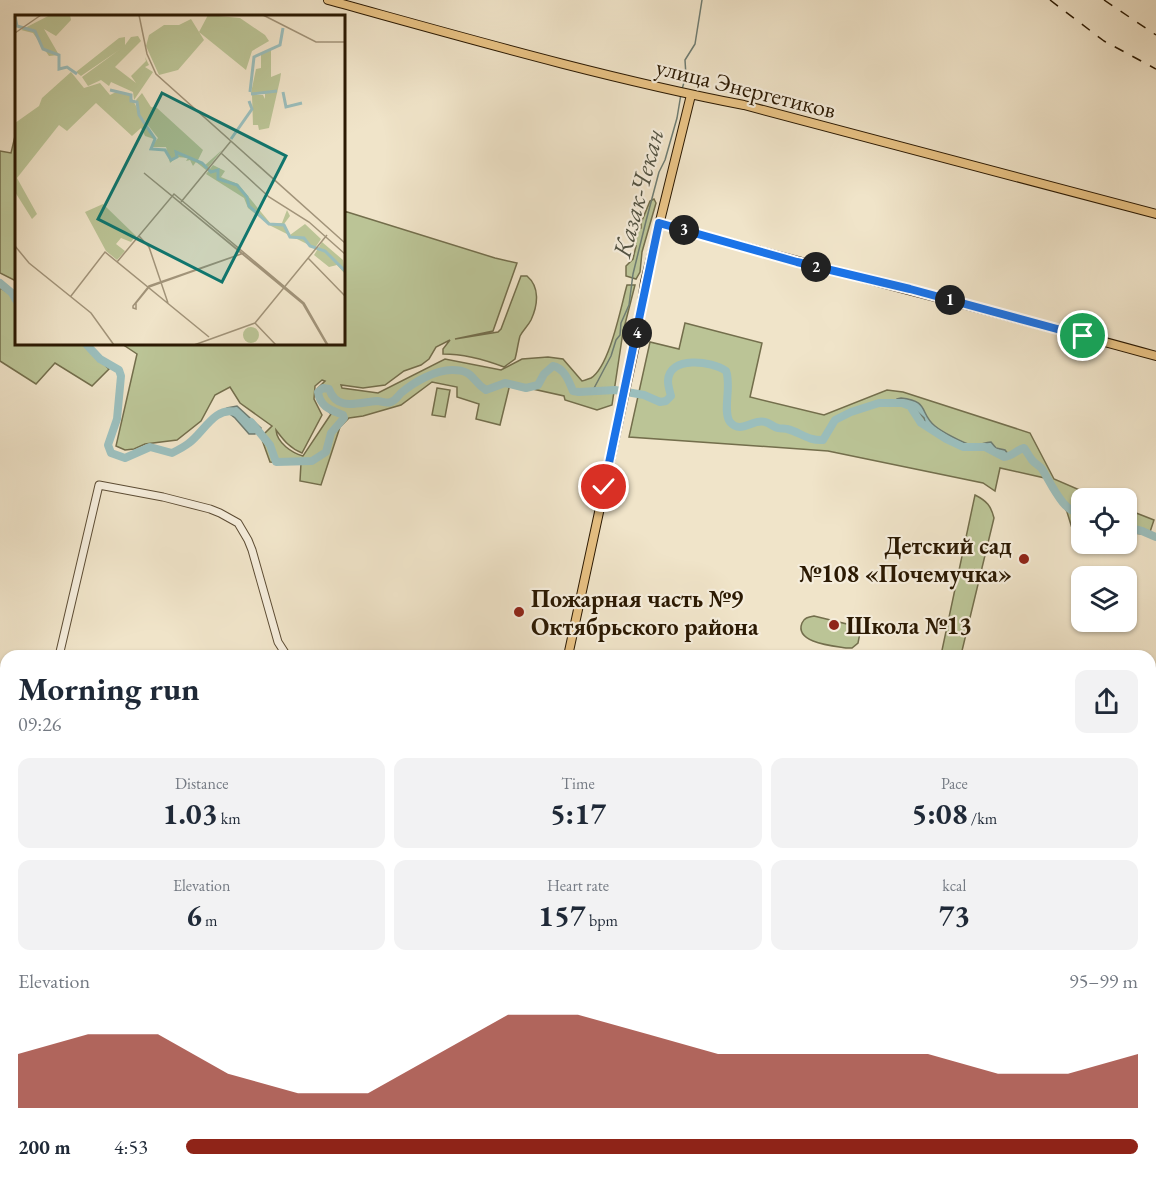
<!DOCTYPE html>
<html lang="en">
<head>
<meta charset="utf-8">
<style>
  :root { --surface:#fff; --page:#f2f2f3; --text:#1f2937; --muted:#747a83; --accent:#8f2418 }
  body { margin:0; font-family:"EB Garamond",serif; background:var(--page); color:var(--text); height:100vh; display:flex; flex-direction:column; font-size:22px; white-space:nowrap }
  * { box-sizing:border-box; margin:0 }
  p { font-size:20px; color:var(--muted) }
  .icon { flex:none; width:33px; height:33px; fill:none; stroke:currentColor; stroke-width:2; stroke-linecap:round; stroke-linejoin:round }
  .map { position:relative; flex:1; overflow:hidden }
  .details { position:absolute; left:0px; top:650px; width:1156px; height:532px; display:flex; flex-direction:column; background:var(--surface); border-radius:18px 18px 0 0; box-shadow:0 2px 4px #0004 }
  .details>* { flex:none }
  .buttons { position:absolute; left:1071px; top:488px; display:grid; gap:12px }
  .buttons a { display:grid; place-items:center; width:66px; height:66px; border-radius:12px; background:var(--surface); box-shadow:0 2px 4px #0004; font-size:30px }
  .pin { position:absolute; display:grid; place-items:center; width:51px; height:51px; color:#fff; margin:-26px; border:3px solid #fff; border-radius:50%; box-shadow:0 2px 6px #0007 }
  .km { position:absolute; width:30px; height:30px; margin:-15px; border-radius:50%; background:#222; color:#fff; font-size:16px; line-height:30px; text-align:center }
  .round { display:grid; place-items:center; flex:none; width:63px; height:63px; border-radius:12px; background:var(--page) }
  .head { display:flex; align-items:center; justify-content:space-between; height:102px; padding:0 18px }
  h1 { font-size:33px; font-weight:700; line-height:45px }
  .metrics { display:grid; grid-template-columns:repeat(3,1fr); gap:9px; height:102px; padding:6px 18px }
  .metrics div { display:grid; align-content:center; border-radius:12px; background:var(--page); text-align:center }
  .metrics b { font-size:30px; font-weight:700 }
  .metrics small { font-size:16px; font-weight:400 }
  .metrics p { font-size:16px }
  .chart { height:168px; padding:12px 18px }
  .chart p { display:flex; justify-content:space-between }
  .chart svg { width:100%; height:108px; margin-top:6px; fill:var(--accent); opacity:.7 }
  ul { padding:0 18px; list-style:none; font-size:20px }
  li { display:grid; grid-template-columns:96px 72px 1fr; align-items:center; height:45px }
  li i { height:15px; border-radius:8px; background:var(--accent) }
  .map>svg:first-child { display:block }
</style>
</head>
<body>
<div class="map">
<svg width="1156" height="1181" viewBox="0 0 1156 1181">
  <rect width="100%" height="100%" fill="#f0e4c9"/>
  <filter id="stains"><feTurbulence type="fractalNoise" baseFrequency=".00333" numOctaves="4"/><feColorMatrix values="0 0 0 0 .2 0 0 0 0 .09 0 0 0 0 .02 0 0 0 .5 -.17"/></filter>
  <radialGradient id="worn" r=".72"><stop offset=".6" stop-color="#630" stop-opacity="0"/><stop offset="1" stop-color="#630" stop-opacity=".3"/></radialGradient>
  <g fill="#bbc496" stroke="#736e4c" stroke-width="1.5" fill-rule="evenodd">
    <polygon points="16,132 16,281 0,273 0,151 11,153"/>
    <polygon points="654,199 656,203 642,252 640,272 636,279 626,276 626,266 633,259 636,246 633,246 636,231 641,228 641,223 650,201"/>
    <path d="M344,211l151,47 22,5 -24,68 -38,8 43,-7 3,-3 20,-53h6c13,11 11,29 4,44 -3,6 -8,10 -11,16 -2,7 -3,16 -5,23l-11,8c-21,-8 -39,-13 -61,-13v-5l7,-9 -14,7 -7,12 -8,6 -17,6 -19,14 -22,3 -22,-3 1,3 36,5 67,-34 56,11 21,-11 26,-2 15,2 19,22c1,0 9,-3 9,-3 19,-12 30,-72 36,-93h8l-12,47 -11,73 -15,5 -32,-10 -1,-4 -54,-12 -10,41 -24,-6 3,-15 -22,-7v-10l-25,-5 -31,23 -38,11 -14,2 -9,9 -19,58 -21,-4 1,-18 -31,-1 -9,-25 11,-11 -32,-23 -10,-16 -15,8 -14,26 -24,19 -32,4 -11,5 -9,1 -9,-4 21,-92 -15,-10h222zM322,380l3,1 -7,7v13l13,13 -28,42c-11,-3 -26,-13 -27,-26 7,9 13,18 26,23l20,-38 -8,-16 1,-13z"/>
    <polygon points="0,288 16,297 16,344 82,344 109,369 92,386 55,363 36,384 0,361"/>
    <polygon points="685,323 762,343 750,397 824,415 887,390 903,392 1030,433 1054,479 1098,498 1082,498 1081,530 1072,528 1067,512 1049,479 1000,468 995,491 983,483 828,451 629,437 650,342 679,349"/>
    <polygon points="437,388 450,390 445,417 432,415"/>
    <path d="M975,495c12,6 16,11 19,23l-33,137h-20z"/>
    <polygon points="1126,509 1154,520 1149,535 1127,532"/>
    <path d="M814,616l41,10 5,7 -2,10 -6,5h-6c-12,-2 -52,-5 -44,-25 2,-5 6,-6 12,-7z"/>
    <polygon points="0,1058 6,1059 6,1176 343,1176 342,1181 0,1181"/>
  </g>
  <g fill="#9bbebc" stroke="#6e7c72" stroke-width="1.5">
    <path d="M901,398c29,3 18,15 34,28 6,5 29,18 37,19 7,1 12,-3 19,-3l5,6 9,2 4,5c-6,3 -14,0 -18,-6l-20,-1 -32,-11 -2,-5 -11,-6 -2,-8 -14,-13 -8,1 -8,-3 3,-4z"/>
    <polygon points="237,406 261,428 255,434 249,434 235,418 226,411 227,408"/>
  </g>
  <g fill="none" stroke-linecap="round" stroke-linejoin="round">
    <g stroke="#6e7c72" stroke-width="1.5">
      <polyline points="682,89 686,76 685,60 695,44 702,0"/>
      <polyline points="592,392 611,356 616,340 620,335 621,323 629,305 633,274 646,221 659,172 665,160 677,118 681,94"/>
    </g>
    <g stroke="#9bbebc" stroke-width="8">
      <polyline points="0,283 12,293 16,300"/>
      <path d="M86,344l14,15 19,11 2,6 -4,43 -9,26 3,8 14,5 25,-11 22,6c6,-3 12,-6 17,-10 14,-10 26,-37 46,-31"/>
      <path d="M251,422l19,23 6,17 36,-1 14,-9 5,-19 13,-15 -1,-3c-12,-5 -23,-8 -25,-23l5,-4 6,1c8,23 30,13 48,12 5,0 9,3 14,1 5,-2 7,-6 10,-9 13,-11 34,-23 51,-23 23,0 19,11 34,20l19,-7 21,5 12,-3 6,-11 9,-8c11,2 16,15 20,25l6,1 36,-2 29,5 16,7 6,-1 5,-5c-1,-4 -3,-10 -3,-15 1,-26 44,-20 58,-10 6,15 -4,40 4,51 11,13 23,-4 35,0 5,1 8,5 13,6 3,1 6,0 9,1 13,3 21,12 36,11l12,-20 16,-8 28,-9h23l8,3 11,17 25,16 17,8h22l19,10c8,0 12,-7 20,-9 3,4 5,8 8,12 3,4 7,5 10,9 8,12 23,48 40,43"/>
      <polyline points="1126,527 1142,531 1156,537"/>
    </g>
    <g stroke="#5c4c34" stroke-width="9">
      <g id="minor">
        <polyline points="59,656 99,485 163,497 210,509 220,513 238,523 248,540 252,550 278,642 287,656"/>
        <polyline points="0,794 6,796"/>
        <polyline points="0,914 6,886"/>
        <polyline points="1150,942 1156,936"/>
        <polyline points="0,1037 6,1038"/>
        <polyline points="904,1181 909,1176"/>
        <polyline points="926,1181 931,1176"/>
      </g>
    </g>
    <g stroke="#2b1902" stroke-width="10">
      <g id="major">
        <path d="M328,0c138,38 276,78 416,105l412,109"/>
        <path d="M659,223c165,47 332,87 497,133"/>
        <polyline points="568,656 637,336 645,282 691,95"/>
        <polyline points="1150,863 1156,864"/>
        <polyline points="1150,873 1156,874"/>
        <polyline points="465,1176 471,1181"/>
        <polyline points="359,1181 360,1176"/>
      </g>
    </g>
    <use href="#minor" stroke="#f5eddc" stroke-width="7"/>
    <use href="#major" stroke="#e8c284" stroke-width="8"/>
    <g stroke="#2b1902" stroke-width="1.5">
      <polyline points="175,656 184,651 210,656"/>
      <polyline points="1150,866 1156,868"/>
      <polyline points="1150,934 1156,928"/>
      <polyline points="914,1181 918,1176"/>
    </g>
    <g stroke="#2b1902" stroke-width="1.5" stroke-dasharray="10 10" stroke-linecap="butt">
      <polyline points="1050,0 1104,41 1156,69"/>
      <polyline points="1104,0 1156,35"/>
    </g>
  </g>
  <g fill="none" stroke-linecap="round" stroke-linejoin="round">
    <g stroke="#fff" stroke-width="12">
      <polyline id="route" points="604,487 659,223 797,262 910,289 1083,336"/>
    </g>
    <use href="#route" stroke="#1a73e8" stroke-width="8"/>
  </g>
  <g fill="#8f2418" stroke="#f5eddc" stroke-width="2">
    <circle cx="1024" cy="559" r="6"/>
    <circle cx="519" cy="612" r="6"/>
    <circle cx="834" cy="625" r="6"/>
  </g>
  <g text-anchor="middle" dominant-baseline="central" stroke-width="4.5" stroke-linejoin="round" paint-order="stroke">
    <g font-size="24" fill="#2b1902" stroke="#f5eddc">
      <text transform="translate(746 88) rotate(14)">улица Энергетиков</text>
    </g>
    <g font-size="24" font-weight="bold" fill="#2b1902" stroke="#f5eddc" text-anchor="start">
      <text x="1012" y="545" text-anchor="end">Детский сад<tspan x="1012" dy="28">№108 «Почемучка»</tspan></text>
      <text x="531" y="598">Пожарная часть №9<tspan x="531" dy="28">Октябрьского района</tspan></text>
      <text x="846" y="625">Школа №13</text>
    </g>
    <g font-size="26" font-style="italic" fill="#525343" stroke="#f5eddc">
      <text transform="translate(638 193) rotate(-75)">Казак-Чекан</text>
    </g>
  </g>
  <g transform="translate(15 15)">
    <rect width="330" height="330" fill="#f0e4c9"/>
    <path d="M35,0h20l1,5 -15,16 -12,-7 15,26 -10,1 -16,-23 -12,-3zM193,0l32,3 25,17 4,6 -17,10 -6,19 -47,-38zM176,4l13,21 -26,30 -19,5 -13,-29 3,-11 15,-10h15zM123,21l3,5 -26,26 21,16 -5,-7 15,-15 -1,-4 4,8 -4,2 8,5 -19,28 -1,-8 -22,-10 -2,4 -8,-6 -13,6 -6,-9 37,-27 -38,26 -5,-4 43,-34 6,-1v8l6,-8zM256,35v27l10,-4 -1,7 -11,48 -10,2 -1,-5h-5l-1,-30h11l2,4v-6h-14l5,-24 5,-1v-15zM56,57l13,16 16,-5 10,12 8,-4 12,4 24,44 -9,-3 -4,-8 -9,8 -36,-33 -29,28 -8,-6 -42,53 20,36 -5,5 -17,-27v-69l24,-17 3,-8zM127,78l9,14 6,1 46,42 -5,10 6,6 18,-16 -16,20 -10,-8 -3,4 -3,-6 -4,1 2,-3 -11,-1 -7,6 -4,-16h-15l7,-9 -18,-23 -4,-15zM198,150l12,6 -4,6 17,7 33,40 11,-1 5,-13 3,6 -6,8 6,11 15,-11 16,15 -6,9 -44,-22 -23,-18 -4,-10 -38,-24zM88,189l33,32 -5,6 -10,-4 -5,6 9,7 -8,9 -11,-9 -21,-39zM307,227l21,18 2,14 -8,-9 -8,2 -15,-12zM228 320a8 8 0 1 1 16 0a8 8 0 1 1-16 0Z" fill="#bbc496"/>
    <path fill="none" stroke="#9bbebc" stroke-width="3" d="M0,1l2,10 18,5 8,18 16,6v14l8,-2 10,7M95,75l21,5v6l6,1 2,13 16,24 -4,10 14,1 6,10 6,-3 -1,-5 26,11 9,9 7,-2v9l19,6 10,12 2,9 20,18 15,1 6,12 14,1 6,8 15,5 20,20M235,77l4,-35 26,-12 3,-17M268,77l3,15 16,-4M236,79l26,-3M216,124l21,-30 -3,-8"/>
    <path fill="none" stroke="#a19379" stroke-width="1.5" d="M124,0l8,39 9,20 189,169M248,0l53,27h29M0,18l26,-18M206,138l48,44 40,25 36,32M166,187l50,-61M124,221l10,11 19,56M0,231l14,17 62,50 23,32M229,238l-95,34 -13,16v6l-3,-1v-2l16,-20 95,-33M293,243l37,38M102,247l57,-68 130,109 24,42M56,281l34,-44 104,85M240,308l72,-88M240,308l21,22M179,330l61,-22M312,330l-24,-41 -159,-131 160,131 24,41"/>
    <path fill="#0f766e" fill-opacity="0.15" stroke="#0f766e" stroke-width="3" d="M147,78l124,63 -64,126 -124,-63z"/>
    <rect width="330" height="330" fill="none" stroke="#2b1902" stroke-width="3"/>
  </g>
  <rect width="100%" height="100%" filter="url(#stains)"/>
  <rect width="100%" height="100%" fill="url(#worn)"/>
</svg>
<div class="buttons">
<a><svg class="icon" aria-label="locate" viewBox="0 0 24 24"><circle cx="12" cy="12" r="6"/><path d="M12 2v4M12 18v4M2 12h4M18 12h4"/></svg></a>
<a><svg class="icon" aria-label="layers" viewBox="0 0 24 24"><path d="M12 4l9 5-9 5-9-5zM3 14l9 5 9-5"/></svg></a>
</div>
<div class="pin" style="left:1083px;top:336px;background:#1e9e55"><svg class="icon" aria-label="arrive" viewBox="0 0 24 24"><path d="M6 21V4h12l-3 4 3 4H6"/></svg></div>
<div class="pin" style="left:604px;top:487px;background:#d93025"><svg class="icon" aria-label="check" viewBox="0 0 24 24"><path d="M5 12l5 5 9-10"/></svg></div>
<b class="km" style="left:950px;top:300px">1</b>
<b class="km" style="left:816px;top:267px">2</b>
<b class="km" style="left:684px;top:230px">3</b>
<b class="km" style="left:637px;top:333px">4</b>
<section class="details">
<div class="head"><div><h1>Morning run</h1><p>09:26</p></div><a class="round"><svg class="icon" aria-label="share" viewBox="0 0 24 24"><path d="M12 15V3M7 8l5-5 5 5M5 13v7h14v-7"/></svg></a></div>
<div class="metrics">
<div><p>Distance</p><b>1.03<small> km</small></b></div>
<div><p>Time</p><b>5:17</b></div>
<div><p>Pace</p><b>5:08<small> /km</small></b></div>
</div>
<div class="metrics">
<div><p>Elevation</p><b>6<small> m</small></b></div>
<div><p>Heart rate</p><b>157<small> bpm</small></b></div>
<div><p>kcal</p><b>73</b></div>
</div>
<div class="chart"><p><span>Elevation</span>95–99 m</p>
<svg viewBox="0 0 160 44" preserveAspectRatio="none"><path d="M0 44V22L10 14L20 14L30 30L40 38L50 38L60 22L70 6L80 6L90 14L100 22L110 22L120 22L130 22L140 30L150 30L160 22V44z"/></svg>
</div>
<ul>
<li><b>200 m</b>4:53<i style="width:100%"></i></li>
</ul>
</section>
</div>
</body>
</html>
